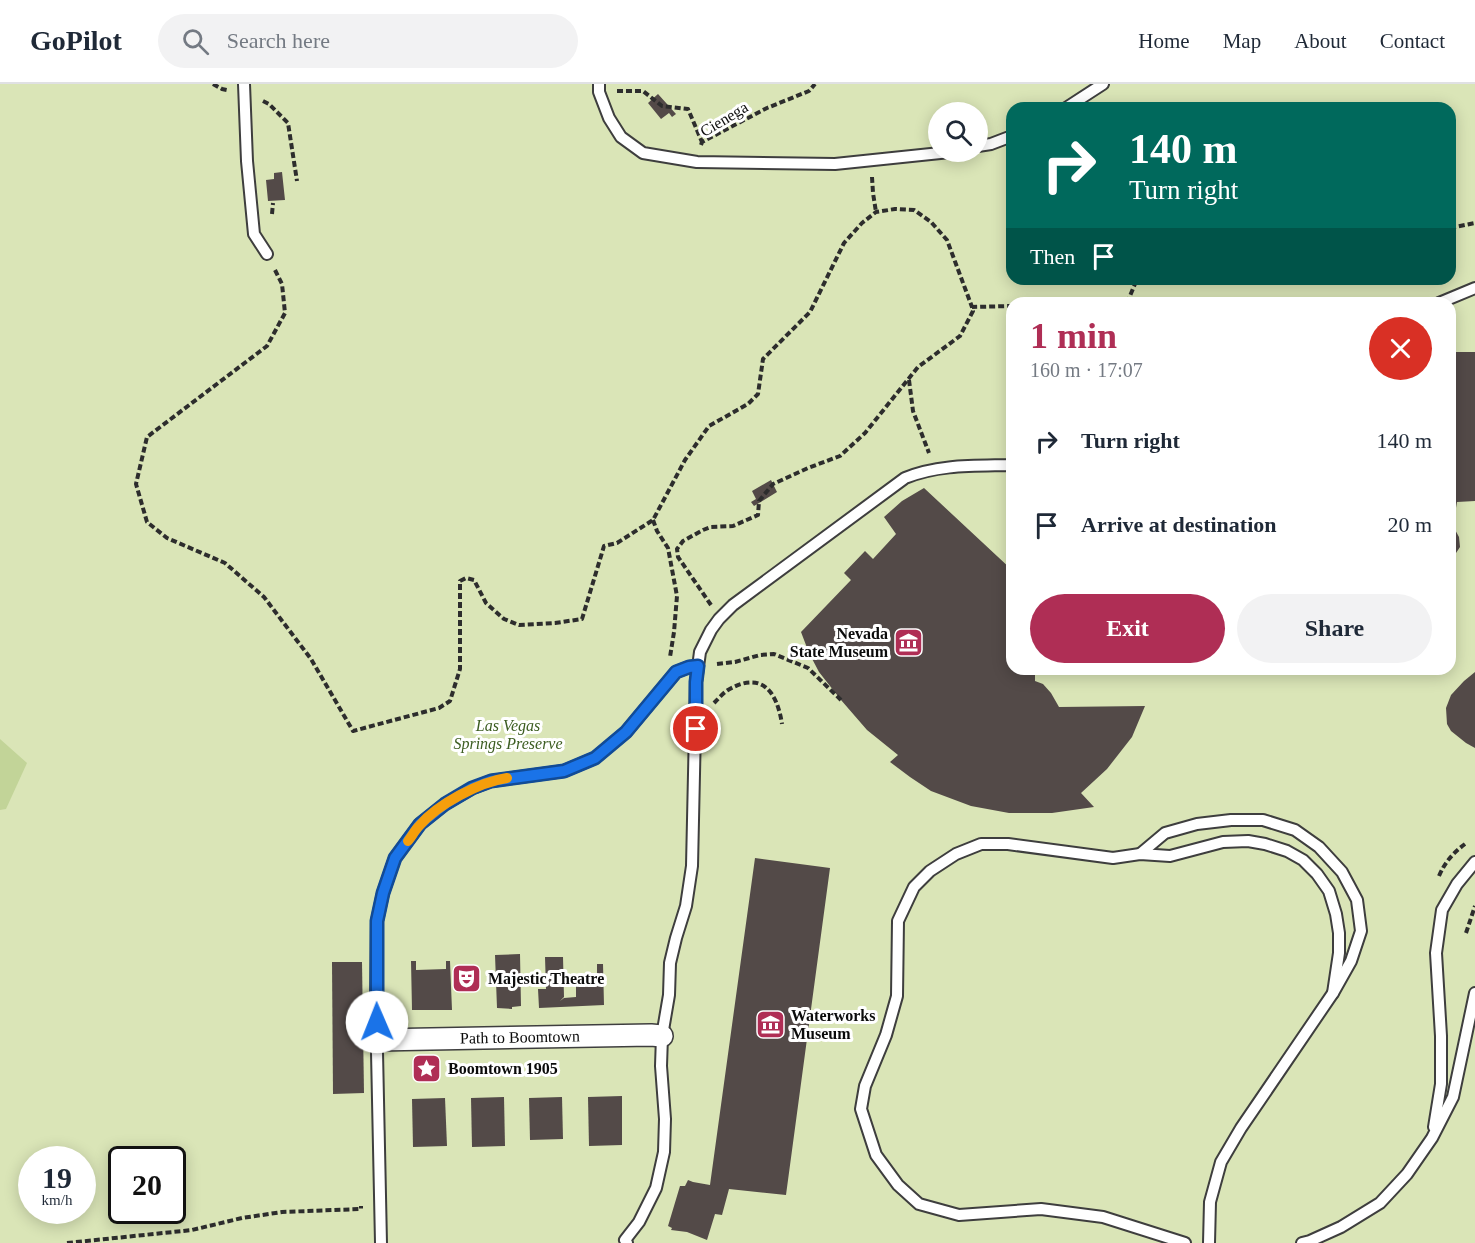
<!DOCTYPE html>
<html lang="en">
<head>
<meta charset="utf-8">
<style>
	:root { --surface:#fff; --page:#f2f2f3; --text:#1f2937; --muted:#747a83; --line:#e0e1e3; --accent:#af2e55 }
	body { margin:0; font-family:"Times New Roman",serif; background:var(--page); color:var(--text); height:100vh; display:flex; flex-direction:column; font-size:22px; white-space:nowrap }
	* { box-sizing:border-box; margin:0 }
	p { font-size:20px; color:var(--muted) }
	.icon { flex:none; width:33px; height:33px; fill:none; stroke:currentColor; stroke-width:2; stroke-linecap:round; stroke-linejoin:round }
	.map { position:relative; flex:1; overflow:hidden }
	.sheet { position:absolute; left:1006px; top:213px; width:450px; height:378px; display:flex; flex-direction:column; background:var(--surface); border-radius:18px; box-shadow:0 3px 15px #0003 }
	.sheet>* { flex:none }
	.banner { position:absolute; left:1006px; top:18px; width:450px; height:183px; border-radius:18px; box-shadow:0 3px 15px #0003; background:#00695c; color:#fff; overflow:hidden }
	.buttons { position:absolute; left:928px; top:18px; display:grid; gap:12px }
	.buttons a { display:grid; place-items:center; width:60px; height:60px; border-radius:50%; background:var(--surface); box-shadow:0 3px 15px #0003; font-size:30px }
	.speed { position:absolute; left:18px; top:1062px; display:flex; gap:12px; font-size:30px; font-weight:700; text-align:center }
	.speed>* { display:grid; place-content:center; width:78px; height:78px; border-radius:50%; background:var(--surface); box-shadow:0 3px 15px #0003; line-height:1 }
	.speed small { font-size:15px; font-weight:400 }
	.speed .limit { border:3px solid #111; border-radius:9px; background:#fff; color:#111 }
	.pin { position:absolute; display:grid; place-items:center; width:51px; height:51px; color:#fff; margin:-26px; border:3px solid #fff; border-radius:50%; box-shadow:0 2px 6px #0007 }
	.me { position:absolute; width:66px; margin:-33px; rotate:359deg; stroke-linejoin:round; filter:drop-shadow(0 0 4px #0008) }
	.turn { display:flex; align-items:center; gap:21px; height:126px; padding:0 24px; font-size:27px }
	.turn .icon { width:78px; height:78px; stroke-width:2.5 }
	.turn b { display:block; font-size:42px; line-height:51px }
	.then { display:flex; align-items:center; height:57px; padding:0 24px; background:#0003; gap:12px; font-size:22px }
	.round { display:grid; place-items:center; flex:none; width:63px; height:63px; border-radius:32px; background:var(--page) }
	.head { display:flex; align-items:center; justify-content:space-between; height:102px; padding:0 24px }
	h1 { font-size:36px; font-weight:600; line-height:45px; color:var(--accent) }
	.button { display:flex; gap:12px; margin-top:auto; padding:12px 24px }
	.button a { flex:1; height:69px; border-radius:36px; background:var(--accent); color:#fff; font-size:24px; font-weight:600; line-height:69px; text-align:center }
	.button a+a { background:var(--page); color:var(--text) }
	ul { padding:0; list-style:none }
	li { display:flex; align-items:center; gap:18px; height:84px; padding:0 24px }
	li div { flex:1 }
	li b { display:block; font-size:22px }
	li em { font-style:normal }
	header { display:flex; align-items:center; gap:36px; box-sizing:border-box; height:84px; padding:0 30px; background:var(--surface); border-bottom:2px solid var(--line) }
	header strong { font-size:28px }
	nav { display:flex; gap:33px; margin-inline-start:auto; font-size:21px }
	.search { width:420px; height:54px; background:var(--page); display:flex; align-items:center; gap:15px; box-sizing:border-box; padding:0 21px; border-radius:33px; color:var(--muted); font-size:22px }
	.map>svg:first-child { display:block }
	.green { fill:#dae5b7; fill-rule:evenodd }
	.forest { fill:#c2d498 }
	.building { fill:#534a48 }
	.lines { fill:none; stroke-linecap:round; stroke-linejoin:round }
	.lane-casing { stroke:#3e3e3e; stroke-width:14 }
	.street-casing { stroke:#3e3e3e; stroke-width:24 }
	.path { stroke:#2d2d2d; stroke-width:4; stroke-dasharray:6 3; stroke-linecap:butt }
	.lane { stroke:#fff; stroke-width:10 }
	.street { stroke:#fff; stroke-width:21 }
	.route-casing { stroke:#114b97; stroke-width:15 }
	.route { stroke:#1a73e8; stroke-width:10 }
	.slow { stroke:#f59e0b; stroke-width:10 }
	.labels { text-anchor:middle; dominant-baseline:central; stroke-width:6; stroke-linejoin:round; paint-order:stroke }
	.street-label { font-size:16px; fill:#0b0b0b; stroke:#fff }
	.poi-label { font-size:16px; font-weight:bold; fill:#0b0b0b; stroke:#fff; text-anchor:start }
	.park-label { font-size:16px; font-style:italic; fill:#3c5d21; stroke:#fff }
</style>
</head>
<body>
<header>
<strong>GoPilot</strong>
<div class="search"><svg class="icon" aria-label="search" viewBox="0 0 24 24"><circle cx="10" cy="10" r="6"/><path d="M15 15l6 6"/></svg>Search here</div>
<nav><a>Home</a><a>Map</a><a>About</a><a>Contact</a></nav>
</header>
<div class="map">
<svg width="1475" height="1159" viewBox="0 0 1475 1159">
	<rect width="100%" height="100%" fill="#fdf5ea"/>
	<path class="green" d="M0,0H1475V1159H0ZM1012,24H1450V195H1012ZM939,28H978V68H939ZM1012,219H1450V585H1012ZM32,1076H82V1126H32ZM122,1076H172V1126H122Z"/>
	<path class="forest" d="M0,655L27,679L6,725L0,726Z"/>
	<g class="building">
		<path d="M658,10L676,30L672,33L669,29L661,35L648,19Z"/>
		<path d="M282,88L285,116L268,117L266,96L274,95V89Z"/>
		<path d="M1450,264H1454L1455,268H1475V417L1457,418L1453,442L1459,453L1460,463L1450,478Z"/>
		<path d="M771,396L777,408L754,422L751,418L756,415L752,407Z"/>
		<path d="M924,404L1012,486V585H1035V597L1043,600L1051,609L1059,623L1145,622L1132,653L1107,685L1081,709L1094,723L1052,729H1009L971,722L931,707L910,693L890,678L898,671L867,646L841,616L819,588L809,569L801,548L851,496L844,489L865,467L873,475L896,450L884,433L902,417Z"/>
		<path d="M1475,588V664L1466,659L1451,647L1447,640L1446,624L1451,611L1464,597Z"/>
		<path d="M755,774L830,784L786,1111L729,1105L722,1131L715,1130L707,1156L687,1148L671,1146L672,1144L668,1142L680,1102H685L688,1096L693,1098L710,1101Z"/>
		<path d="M520,870L521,922L512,923V925L497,924L495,871Z"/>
		<path d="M545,873H563L564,913L560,917L564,914L576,913V902L587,892H597V880H603L604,921L539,924L538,905H546Z"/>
		<path d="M411,877H416V886L446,885V877H450L452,926H412Z"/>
		<path d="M332,878H362L364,1009L333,1010Z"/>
		<path d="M622,1012V1061L589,1062L588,1013Z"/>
		<path d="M504,1013L505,1062L472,1063L471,1014Z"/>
		<path d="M562,1013L563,1055L530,1056L529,1014Z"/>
		<path d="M445,1014L447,1062L413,1063L412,1015Z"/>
	</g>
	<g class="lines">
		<defs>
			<g id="lane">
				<path d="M244,0L247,77L254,150L267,170"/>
				<path d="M599,0V8L609,34L621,53L643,69L697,78L835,80L950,68"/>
				<path d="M1066,24L1103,0"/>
				<path d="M978,62L991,60L1012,52"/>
				<path d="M1439,219L1475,204"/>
				<path d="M1140,770L1165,749L1197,740L1231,736H1263L1295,746L1319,763L1342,788L1357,816L1361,847L1351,877L1333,909L1241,1044L1221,1078L1210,1118L1209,1159"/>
				<path d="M1434,1043L1441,1000V952L1436,869L1442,826L1457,800L1475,778"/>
				<path d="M381,1159L376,920L377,837L383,809L395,774L420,740L445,720L473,704L491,697L564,687L595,674L626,648L676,588L689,583L698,582"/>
				<path d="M627,1159L625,1156L639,1138L656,1104L664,1068L665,1035L661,982L662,952L669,911L670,879L676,854L686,822L692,782L696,598L700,568L711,546L719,535L733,521L905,394C939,380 976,382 1012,381"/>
				<path d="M1185,1159L1103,1133L1041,1125L959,1131L919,1120L898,1101L876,1071L861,1025L865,1002L886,951L897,912L898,837L914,803L930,787L956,770L981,760H1008L1113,774L1140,770L1170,772L1223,758L1248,757L1265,760L1287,767L1303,776L1317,790L1329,807L1336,830L1339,849V869L1333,909"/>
				<path d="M1302,1159L1310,1157L1341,1143L1380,1119L1407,1090L1432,1054L1453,1013L1475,909"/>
			</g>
			<path id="street" d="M378,956L651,951L662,952"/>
		</defs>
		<use href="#lane" class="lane-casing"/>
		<use href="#street" class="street-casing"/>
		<g class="path">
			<path d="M213,0L222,5L227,6"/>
			<path d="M617,7H643L662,22L688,25L702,58"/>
			<path d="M263,17L269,20L288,39L297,97"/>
			<path d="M701,61L702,58L767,24L809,7L815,0"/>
			<path d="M872,93L873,109L876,128"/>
			<path d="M272,130L273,119"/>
			<path d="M1450,144L1475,139"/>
			<path d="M275,186L282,200L285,229L267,262L147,353L136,400L147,438L167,454L225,479L264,513L311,575L353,647L439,624L450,617L460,585V497L466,494L474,496L486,519L504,535L519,541L555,539L582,535L604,462L617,459L653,436L685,376L709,342L748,320L758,310L763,275L810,228L844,159L862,139L876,128L895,125L914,126L931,138L947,156L972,223"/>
			<path d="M1127,219L1137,195"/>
			<path d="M909,296L913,327L929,369"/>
			<path d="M653,436L657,447L668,464L677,512L674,548L670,573"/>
			<path d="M711,521L678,473L677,465L683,457L703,446L711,443L733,442L758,431L759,417L773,400L808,384L840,372L865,349L918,283L960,252L973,227L972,223L1012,222"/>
			<path d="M717,580L735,578L760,571L774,570L808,584L841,616"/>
			<path d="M714,619C718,615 723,609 728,606C762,586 777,608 782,640"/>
			<path d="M1439,792C1445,778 1453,769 1465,760"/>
			<path d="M1466,849L1475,822"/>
			<path d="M67,1159L192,1146L242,1134L282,1128L361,1125V1122"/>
		</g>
		<use href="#lane" class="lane"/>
		<use href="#street" class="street"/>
	</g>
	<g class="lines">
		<defs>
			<path id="route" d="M377,938V837L383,809L395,774L420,740L445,720L472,704L491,697L564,687L595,674L626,648L676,588L689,583L698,582L696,598V645"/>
		</defs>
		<use href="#route" class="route-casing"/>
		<use href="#route" class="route"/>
		<path class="slow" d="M408,757C412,752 415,746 419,742C438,720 479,698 507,694"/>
	</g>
	<defs>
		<symbol id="museum-square" viewBox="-11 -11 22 22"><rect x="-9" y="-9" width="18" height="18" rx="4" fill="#af2e55" stroke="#fff"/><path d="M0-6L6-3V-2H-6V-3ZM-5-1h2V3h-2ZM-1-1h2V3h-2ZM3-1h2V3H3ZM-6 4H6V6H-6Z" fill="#fff"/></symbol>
		<symbol id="theatre-square" viewBox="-11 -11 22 22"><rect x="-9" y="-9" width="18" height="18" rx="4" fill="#af2e55" stroke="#fff"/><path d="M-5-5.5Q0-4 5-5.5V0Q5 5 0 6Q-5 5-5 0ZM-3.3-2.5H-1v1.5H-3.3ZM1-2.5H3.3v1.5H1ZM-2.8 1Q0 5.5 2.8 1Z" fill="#fff"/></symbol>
		<symbol id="sight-square" viewBox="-11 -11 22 22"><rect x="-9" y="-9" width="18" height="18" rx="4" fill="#af2e55" stroke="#fff"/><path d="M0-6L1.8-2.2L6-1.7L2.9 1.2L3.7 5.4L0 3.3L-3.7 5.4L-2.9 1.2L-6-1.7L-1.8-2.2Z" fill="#fff"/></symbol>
	</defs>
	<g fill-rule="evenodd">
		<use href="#museum-square" x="892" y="542" width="33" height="33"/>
		<use href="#theatre-square" x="450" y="878" width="33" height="33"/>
		<use href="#museum-square" x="754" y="924" width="33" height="33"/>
		<use href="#sight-square" x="410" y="968" width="33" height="33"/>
	</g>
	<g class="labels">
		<g class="street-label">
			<text transform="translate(724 35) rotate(-31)">Cienega</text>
			<text transform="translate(520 953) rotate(-1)">Path to Boomtown</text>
		</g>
		<g class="poi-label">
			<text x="888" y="549" text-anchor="end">Nevada<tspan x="888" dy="18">State Museum</tspan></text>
			<text x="488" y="894">Majestic Theatre</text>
			<text x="791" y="931">Waterworks<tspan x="791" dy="18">Museum</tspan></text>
			<text x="448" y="984">Boomtown 1905</text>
		</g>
		<g class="park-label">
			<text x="508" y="641">Las Vegas<tspan x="508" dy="18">Springs Preserve</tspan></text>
		</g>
	</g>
</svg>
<div class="buttons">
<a><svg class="icon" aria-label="search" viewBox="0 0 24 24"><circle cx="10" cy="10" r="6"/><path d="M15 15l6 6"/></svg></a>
</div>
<div class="speed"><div>19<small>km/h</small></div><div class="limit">20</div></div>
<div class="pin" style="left:696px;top:645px;background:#d93025"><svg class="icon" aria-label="arrive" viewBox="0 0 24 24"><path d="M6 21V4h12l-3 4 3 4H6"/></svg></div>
<svg class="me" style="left:377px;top:938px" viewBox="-20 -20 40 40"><circle r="19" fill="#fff"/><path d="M0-13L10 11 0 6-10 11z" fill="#1a73e8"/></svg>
<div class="banner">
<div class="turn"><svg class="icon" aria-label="right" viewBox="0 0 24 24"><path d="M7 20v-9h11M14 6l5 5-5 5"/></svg><div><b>140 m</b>Turn right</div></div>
<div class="then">Then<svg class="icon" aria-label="arrive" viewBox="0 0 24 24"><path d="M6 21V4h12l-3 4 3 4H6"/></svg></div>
</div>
<section class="sheet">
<div class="head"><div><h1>1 min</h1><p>160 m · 17:07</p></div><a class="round" style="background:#d93025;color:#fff"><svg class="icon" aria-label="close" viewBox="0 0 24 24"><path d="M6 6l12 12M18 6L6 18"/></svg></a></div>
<ul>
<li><svg class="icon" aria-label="right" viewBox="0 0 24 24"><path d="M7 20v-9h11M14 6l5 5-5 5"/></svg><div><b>Turn right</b></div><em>140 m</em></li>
<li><svg class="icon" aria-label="arrive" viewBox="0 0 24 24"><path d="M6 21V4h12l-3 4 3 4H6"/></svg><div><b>Arrive at destination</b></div><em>20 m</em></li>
</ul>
<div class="button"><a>Exit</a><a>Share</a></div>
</section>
</div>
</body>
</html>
